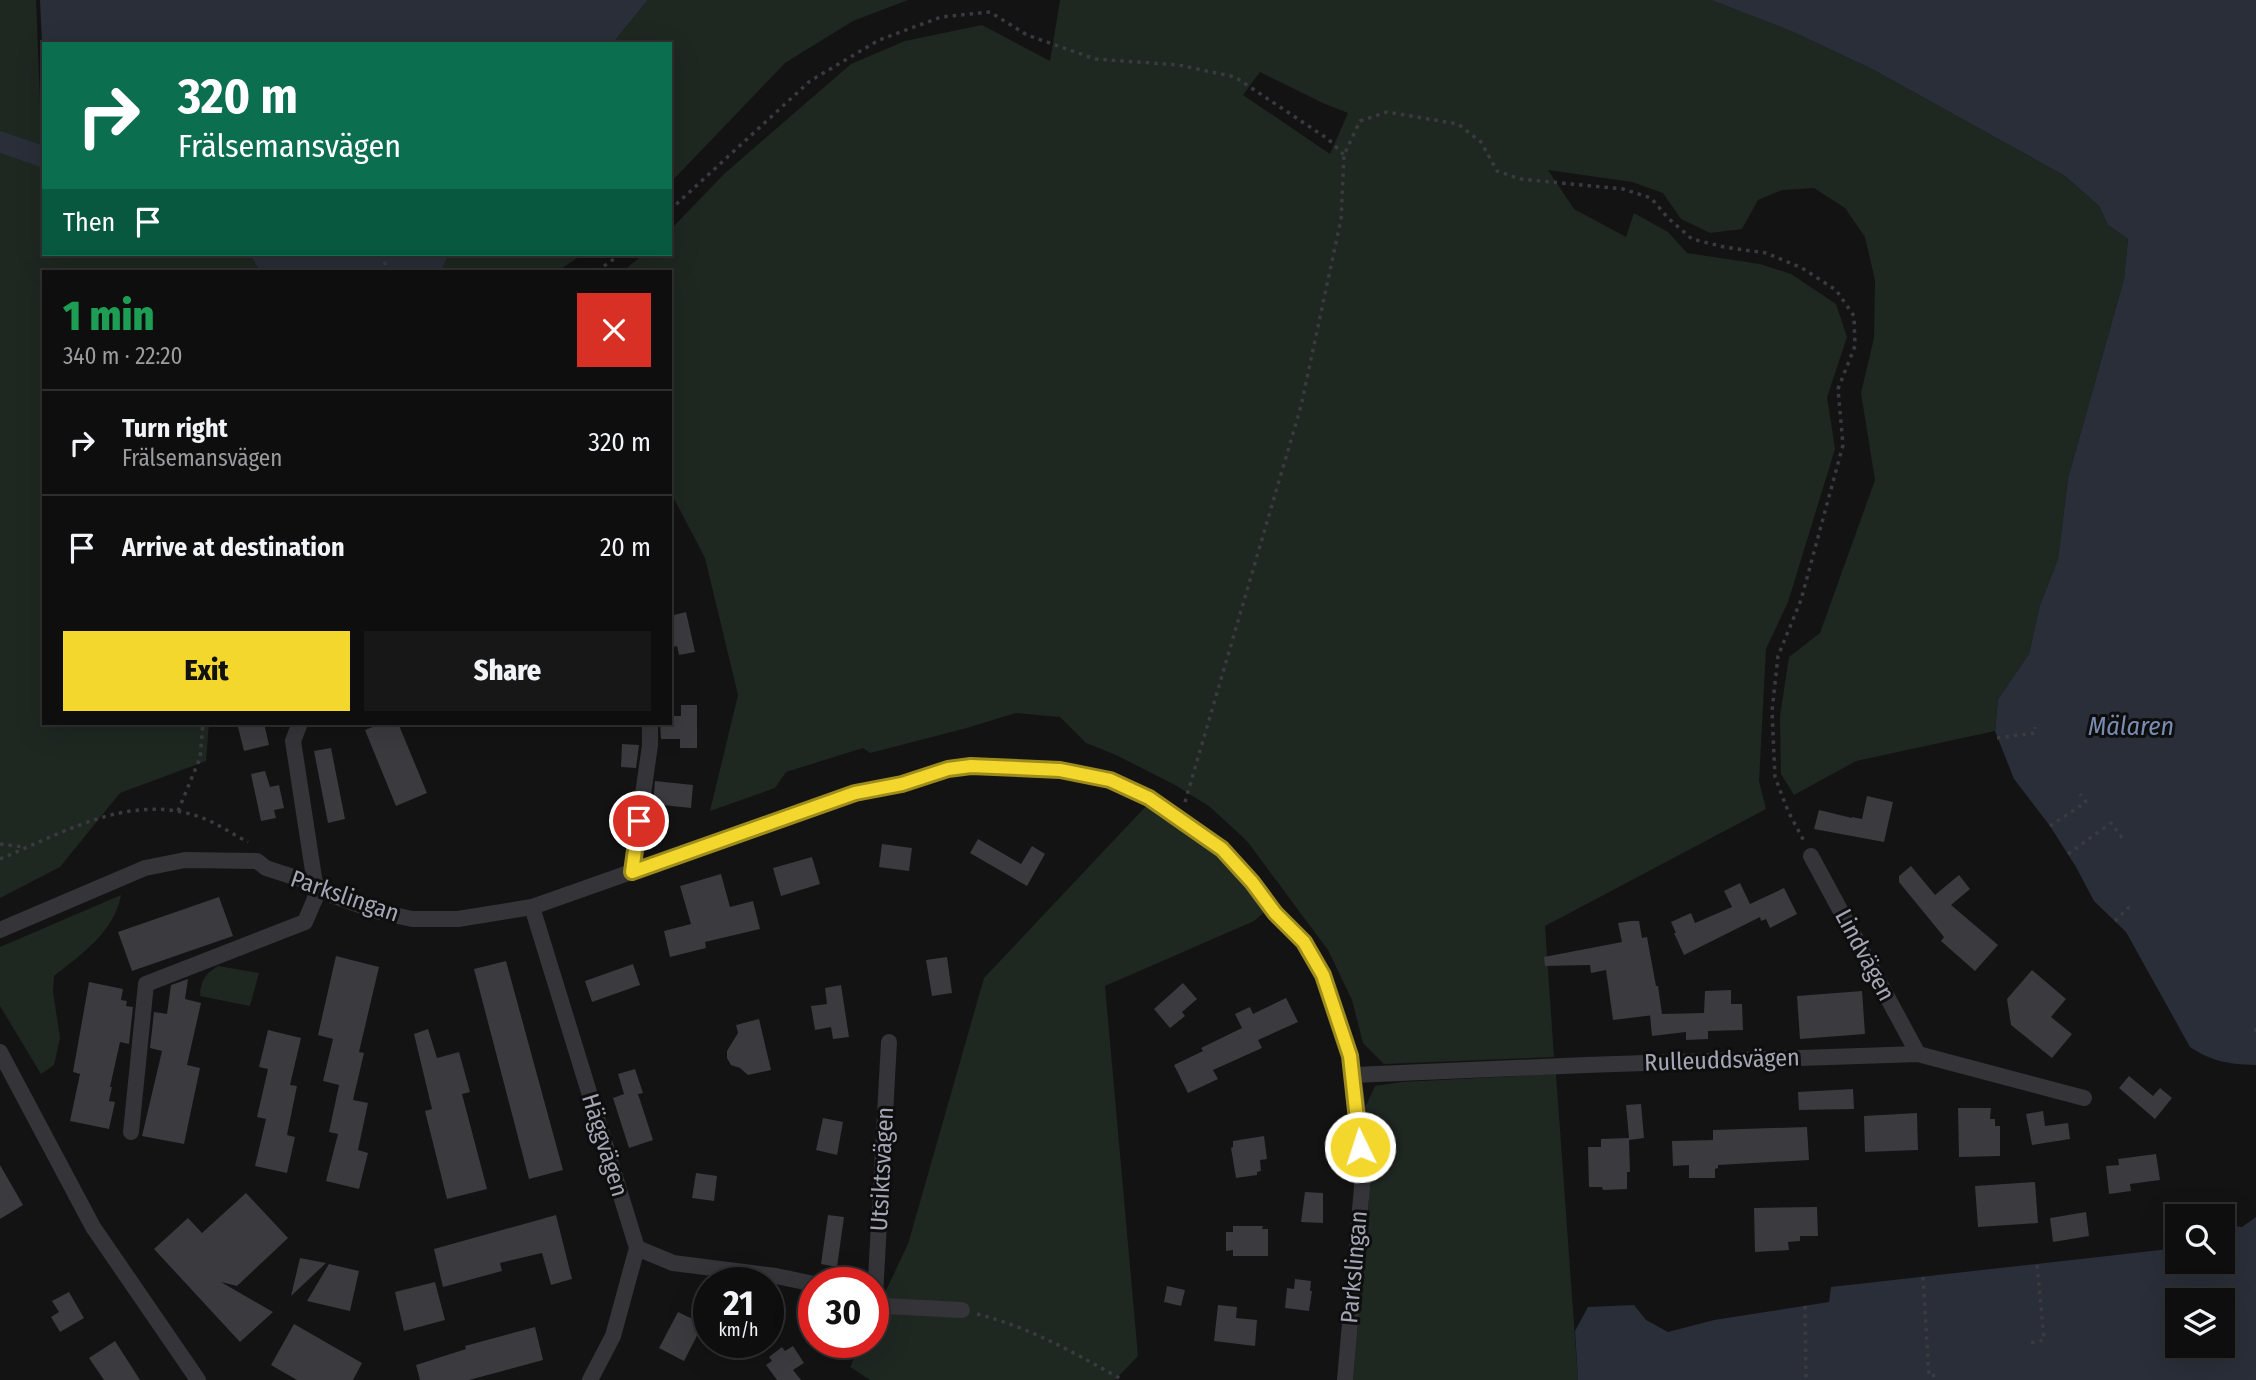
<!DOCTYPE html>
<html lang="en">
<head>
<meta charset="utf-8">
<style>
	:root { --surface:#0e0e0f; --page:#171718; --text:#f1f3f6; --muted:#9b9c9e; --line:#2e2e2f; --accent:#f3d72c }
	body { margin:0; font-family:"Fira Sans Condensed",sans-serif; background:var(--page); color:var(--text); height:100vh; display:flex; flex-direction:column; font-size:26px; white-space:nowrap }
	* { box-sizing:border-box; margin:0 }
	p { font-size:23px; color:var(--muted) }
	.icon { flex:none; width:38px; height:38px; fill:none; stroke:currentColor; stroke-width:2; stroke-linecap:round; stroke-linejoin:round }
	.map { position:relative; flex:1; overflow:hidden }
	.details { position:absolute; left:42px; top:270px; width:630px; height:455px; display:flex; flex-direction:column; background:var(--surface); border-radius:0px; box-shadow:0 7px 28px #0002,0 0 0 2px var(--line) }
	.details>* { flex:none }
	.guide { position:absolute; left:42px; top:42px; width:630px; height:214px; border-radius:0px; box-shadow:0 7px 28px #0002,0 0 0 2px var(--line); background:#0b6e4f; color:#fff; overflow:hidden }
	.buttons { position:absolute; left:2165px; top:1204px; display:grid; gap:14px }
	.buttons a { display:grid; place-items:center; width:70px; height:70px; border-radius:0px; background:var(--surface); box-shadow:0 7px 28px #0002,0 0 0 2px var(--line); font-size:35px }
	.speed { position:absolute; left:693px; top:1267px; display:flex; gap:14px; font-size:35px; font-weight:700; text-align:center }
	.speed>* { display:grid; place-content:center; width:91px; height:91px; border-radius:50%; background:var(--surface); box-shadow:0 7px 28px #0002,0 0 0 2px var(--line); line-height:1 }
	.speed small { font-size:18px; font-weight:400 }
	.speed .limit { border:10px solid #d22; background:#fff; color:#111 }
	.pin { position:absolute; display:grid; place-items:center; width:60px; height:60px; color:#fff; margin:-30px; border:4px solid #fff; border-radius:50%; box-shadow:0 2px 7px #0007 }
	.me { position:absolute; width:77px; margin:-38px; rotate:356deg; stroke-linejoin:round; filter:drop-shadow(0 0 5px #0008) }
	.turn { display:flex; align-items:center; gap:24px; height:147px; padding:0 21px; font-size:32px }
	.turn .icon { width:91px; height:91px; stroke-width:2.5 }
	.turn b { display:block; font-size:49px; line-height:60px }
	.then { display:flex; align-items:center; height:66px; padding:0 21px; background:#0003; gap:14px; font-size:26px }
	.round { display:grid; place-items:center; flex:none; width:74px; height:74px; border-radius:0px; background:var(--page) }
	.head { display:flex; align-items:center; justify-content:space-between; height:119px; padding:0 21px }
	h1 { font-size:42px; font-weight:800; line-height:52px; color:#1e9e55 }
	.action { display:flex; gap:14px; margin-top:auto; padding:14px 21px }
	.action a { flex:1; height:80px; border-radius:0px; background:var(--accent); color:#111; font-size:28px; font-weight:800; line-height:80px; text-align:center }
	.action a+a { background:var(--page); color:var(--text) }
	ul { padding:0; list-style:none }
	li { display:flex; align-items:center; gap:21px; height:105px; padding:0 21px; border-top:2px solid var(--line) }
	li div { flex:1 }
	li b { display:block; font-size:26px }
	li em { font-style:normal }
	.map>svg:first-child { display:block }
	.green { fill:#1f2721; fill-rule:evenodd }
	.water { fill:#292e38; fill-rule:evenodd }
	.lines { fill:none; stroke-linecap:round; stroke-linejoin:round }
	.canal { stroke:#292e38; stroke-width:21 }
	.building { fill:#3a3a3f }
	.path { stroke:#3a3a40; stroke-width:3.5; stroke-dasharray:3.5 5; stroke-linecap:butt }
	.street { stroke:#343439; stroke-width:16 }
	.route-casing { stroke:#9e8c1d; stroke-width:18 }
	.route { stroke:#f3d72c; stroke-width:12 }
	.labels { text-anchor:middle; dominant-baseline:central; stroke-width:6; stroke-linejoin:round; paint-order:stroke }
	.street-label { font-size:24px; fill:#a4a6b5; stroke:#0e0e0f }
	.water-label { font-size:26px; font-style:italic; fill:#7a8cb1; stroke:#0e0e0f }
</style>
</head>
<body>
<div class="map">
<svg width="2256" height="1380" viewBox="0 0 2256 1380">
	<rect width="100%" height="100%" fill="#131314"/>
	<g class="green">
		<path d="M0,0H36L42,149L0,134Z"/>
		<path d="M648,0H908L853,21L785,63L670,183V44H612Z"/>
		<path d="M1060,0H1711L1791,31L1872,69L2065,176L2099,206L2108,225L2128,239L2124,279L2068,478L2058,559L2040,605L2029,654L1998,699L1995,731L1856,761L1794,795L1781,774L1780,716L1789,657L1820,633L1875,480L1861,393L1874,338L1875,280L1865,237L1845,208L1814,188L1782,190L1758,200L1742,229L1710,233L1681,219L1663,193L1632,182L1548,170L1574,209L1626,237L1634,213L1668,232L1687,253L1760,264L1791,274L1836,304L1847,337L1827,397L1835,449L1788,602L1766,649L1759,781L1766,809L1545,926L1554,1057L1384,1064L1363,1043L1352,1000L1328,950L1247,841L1210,807L1175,785L1116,755L1086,743L1060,717L1016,713L963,729L870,753L863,748L786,772L775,788L710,811L738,695L705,558L670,491V271H623L644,254H670V230L724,174L851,64L905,41L982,25L1050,61ZM1260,72L1325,104L1348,113L1330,154L1243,95Z"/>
		<path d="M0,151L44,165V254H250L259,271H44V723H209L206,761L120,793L60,867L0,898Z"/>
		<path d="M449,254H583L558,271H441Z"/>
		<path d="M1148,804L1213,851L1268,909L1254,921L1105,986L1138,1356L1115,1380H870L850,1367L862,1342H873V1318L908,1244L984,978Z"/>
		<path d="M121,895C114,932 82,954 54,976L53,992L60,1038L54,1065L41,1074L0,1006V947Z"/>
		<path d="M218,966L259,973L250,1006L200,996C200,981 206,973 218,966Z"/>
		<path d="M1556,1074L1578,1380H1353L1369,1200L1362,1114L1375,1086L1402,1082Z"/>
	</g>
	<g class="water">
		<path d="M40,0H648L612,44H44V89Z"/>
		<path d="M1711,0H2256V1065C2228,1064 2213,1062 2190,1047L2126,932L2094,901L2076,867L2050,826L2014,779L1995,731L1998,699L2029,654L2040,605L2058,559L2068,478L2124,279L2128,239L2108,225L2099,206L2065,176L1872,69L1791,31Z"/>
		<path d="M250,254H449L441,271H259Z"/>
		<path d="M2256,1217V1380H1578L1575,1331L1588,1307L1634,1305L1646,1320L1668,1332L1714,1320L1829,1302L1831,1287L2169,1249L2177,1242V1262H2222L2223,1224L2242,1227ZM2222,1300V1346H2177V1300Z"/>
	</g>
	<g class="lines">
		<path class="canal" d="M0,142L44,157"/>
	</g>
	<g class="building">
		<path d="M686,612L695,652L679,655L677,646L670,648V616Z"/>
		<path d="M681,705H697V748H680V739H661L660,723H670V716H681Z"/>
		<path d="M237,723H264L269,745L244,751Z"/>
		<path d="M383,723H398L427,793L396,806L365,730Z"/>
		<path d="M622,744L639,745L636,768L621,767Z"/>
		<path d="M331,748L345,819L328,823L314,751Z"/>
		<path d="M265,771L270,787L279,785L284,808L274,810L276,818L261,821L251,774Z"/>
		<path d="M655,781L693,785L691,808L653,804Z"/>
		<path d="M1867,796L1893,802L1884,842L1814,829L1819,810L1852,818V817L1862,819Z"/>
		<path d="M978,839L1021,864L1032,846L1045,854L1027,886L970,853Z"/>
		<path d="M882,844L912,848L909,871L879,867Z"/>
		<path d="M812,857L820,884L781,896L773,868Z"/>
		<path d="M1911,866L1935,895L1959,875L1970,889L1951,905L1998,945L1975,971L1941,941L1944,937L1899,882V876Z"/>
		<path d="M721,874L730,907L753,901L760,929L705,942L706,948L670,957L664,931L691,924L680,886Z"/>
		<path d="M1740,883L1750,904L1784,888L1797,914L1770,928L1766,919L1761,921L1760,917L1684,955L1674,933H1676L1671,922L1691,913L1695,923L1732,907L1724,891Z"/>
		<path d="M219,897L233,936L132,971L118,932Z"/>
		<path d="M1631,921H1639L1642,938L1647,937L1656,986H1658L1662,1014L1704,1013L1705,991L1731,990V1004H1742L1743,1030L1708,1031V1039L1686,1040V1032L1652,1036L1650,1015H1654L1613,1020L1606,970L1591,973L1590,965L1545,966L1544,957L1622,942L1618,923Z"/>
		<path d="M336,956L379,967L359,1052L364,1053L353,1100L368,1103L358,1150L368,1153L359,1189L326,1181L338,1134L329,1132L339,1085L323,1081L333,1039L318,1035Z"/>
		<path d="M947,957L952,993L932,996L926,960Z"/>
		<path d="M506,961L563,1170L529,1179L474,969Z"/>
		<path d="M633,964L640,985L592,1002L585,981Z"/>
		<path d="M2032,970L2066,999L2051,1017L2072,1034L2052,1058L2011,1025L2007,999Z"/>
		<path d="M188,979L185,999L201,1003L187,1065L200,1068L184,1144L142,1136L162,1051L150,1048L154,1012L167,1014L171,985Z"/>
		<path d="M89,982L123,989L121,1000L127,1001L126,1006L133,1007L129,1044L120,1042L110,1087H112L109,1101L115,1102L109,1129L70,1121L80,1074L73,1072Z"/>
		<path d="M1183,983L1197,999L1182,1012L1185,1016L1170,1028L1154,1009Z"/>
		<path d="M841,985L849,1037L833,1039L831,1027L815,1030L811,1006L827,1004L825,988Z"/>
		<path d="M1862,991L1865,1034L1800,1039L1797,996Z"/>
		<path d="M1286,998L1298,1022L1258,1040L1262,1048L1213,1070L1218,1079L1188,1093L1174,1065L1203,1051L1201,1048L1242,1028L1235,1014L1250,1007L1253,1014Z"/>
		<path d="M759,1019L771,1070L748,1075L740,1068L731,1065L727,1058V1051L738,1033L736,1025Z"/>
		<path d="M428,1029L437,1058L459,1052L470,1092L462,1094L487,1189L447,1199L425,1111L432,1109L414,1034Z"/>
		<path d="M268,1030L301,1038L290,1085L297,1086L287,1135L295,1137L287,1173L255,1166L266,1119L257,1117L268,1069L259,1067Z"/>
		<path d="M635,1069L643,1093L638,1094L653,1140L629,1148L613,1098L624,1094L618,1074Z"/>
		<path d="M2129,1076L2153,1096L2160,1088L2172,1098L2155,1119L2119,1088Z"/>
		<path d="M1853,1089L1854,1109L1799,1110L1798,1092Z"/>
		<path d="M1641,1104L1644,1138L1629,1140L1630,1172H1627V1189L1603,1190L1602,1187H1589L1588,1147H1601V1139L1629,1138L1626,1105Z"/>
		<path d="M1958,1108H1991L1990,1119H1995V1126H2000V1156L1959,1157Z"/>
		<path d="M2043,1111L2045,1126L2068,1123L2070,1139L2032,1145L2026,1114Z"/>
		<path d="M1917,1113L1918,1150L1865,1152L1864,1116Z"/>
		<path d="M823,1118L843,1122L837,1155L816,1150Z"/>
		<path d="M1807,1127L1809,1160L1718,1165V1168L1715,1169V1178H1689V1165L1673,1166L1672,1141L1713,1140V1130Z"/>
		<path d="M1264,1136L1267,1159L1260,1160L1261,1171L1257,1172V1175L1236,1178L1231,1148L1233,1147V1141Z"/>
		<path d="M2156,1154L2160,1180L2130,1184L2131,1191L2109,1194L2106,1166L2119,1165L2118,1159Z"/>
		<path d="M0,1165L23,1205L0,1219Z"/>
		<path d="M696,1173L717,1176L714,1201L692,1198Z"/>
		<path d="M2035,1182L2038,1223L1978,1227L1975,1186Z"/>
		<path d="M1305,1192L1323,1193V1223L1301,1222Z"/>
		<path d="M246,1193L288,1238L237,1286L221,1282L273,1312L240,1342L154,1249L188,1218L202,1233Z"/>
		<path d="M1817,1207L1818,1236H1800V1241L1788,1242L1789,1250L1755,1252L1754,1208Z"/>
		<path d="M2086,1212L2089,1236L2053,1242L2050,1218Z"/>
		<path d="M556,1215L572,1279L551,1285L542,1253L500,1263L502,1271L443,1287L434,1249Z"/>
		<path d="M828,1215L844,1217L837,1267L821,1264Z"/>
		<path d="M1233,1226H1263L1262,1229H1268V1256H1233V1250L1226,1251V1232H1233Z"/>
		<path d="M300,1258L326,1263L291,1296Z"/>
		<path d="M329,1264L359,1271L350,1311L307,1301Z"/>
		<path d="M1295,1279L1311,1281L1310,1291H1312L1309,1311L1285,1308L1287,1288L1294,1289Z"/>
		<path d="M435,1282L445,1320L404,1331L395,1292Z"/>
		<path d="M1167,1286L1185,1290L1181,1306L1164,1302Z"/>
		<path d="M69,1292L84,1318L60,1332L51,1317L59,1312L52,1301Z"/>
		<path d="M1218,1305L1237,1307L1236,1318L1257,1320L1255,1346L1214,1341Z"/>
		<path d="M678,1312L703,1324L684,1361L659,1348Z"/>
		<path d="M294,1324L362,1363L353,1380H297L271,1365Z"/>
		<path d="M535,1327L543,1360L469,1380H420L416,1365L466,1349L465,1346Z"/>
		<path d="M115,1341L140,1380H104L89,1358Z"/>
		<path d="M793,1346L804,1363L793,1370L801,1380H777L766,1365L772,1361L769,1357L782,1347L785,1351Z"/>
	</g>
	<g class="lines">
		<g class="path">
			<path d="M670,210L810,81L879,40L941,17L990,12L1027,35L1095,59L1179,65L1235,77L1328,139L1344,155"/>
			<path d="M381,254L388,271"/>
			<path d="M597,271L621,254"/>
			<path d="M1997,738L2035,733V727"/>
			<path d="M1185,802L1301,406L1341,219L1344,155L1360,121L1387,112L1458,124L1481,142L1497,171L1520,179L1623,189L1651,198L1668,218L1692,239L1724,247L1766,253L1802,268L1836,290L1854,316L1855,346L1838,389L1843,445L1801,600L1778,656L1772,711L1775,777L1788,811L1804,841"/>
			<path d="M178,811L200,758L203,723"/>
			<path d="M2050,826L2086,802L2080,794"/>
			<path d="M0,844L25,847"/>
			<path d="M2068,854L2111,823L2122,838"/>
			<path d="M0,859C63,833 130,792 200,817C217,823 232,834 248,842"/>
			<path d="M2115,921L2131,905"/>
			<path d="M2254,1030H2256"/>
			<path d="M1923,1277L1929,1376L1938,1375"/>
			<path d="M1805,1306L1806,1380"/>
			<path d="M977,1314C1032,1328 1074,1353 1123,1380"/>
			<path d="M2031,1343L2044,1340L2037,1264"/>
		</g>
		<g class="street">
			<path d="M300,723L293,741L315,884"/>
			<path d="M1811,856L1918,1054"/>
			<path d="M632,872L650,745V723"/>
			<path d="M532,907L637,1248L613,1336L590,1380"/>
			<path d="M0,930L145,868L185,860L257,861L266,868L315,884L334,896L376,911L412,919H458L532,907L855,793L902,784L948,769L971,766L1060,770L1109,780L1149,798L1222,849L1252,882L1275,913L1305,942L1323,975L1351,1056L1360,1127L1362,1187L1345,1380"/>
			<path d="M0,1052L93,1227L198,1380"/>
			<path d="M1354,1075L1586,1065L1918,1054L2084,1098"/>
			<path d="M131,1132L146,984L305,922L320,887"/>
			<path d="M637,1248L673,1263L776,1276L814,1284"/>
			<path d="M873,1296L884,1306L962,1310"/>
			<path d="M875,1296L889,1042"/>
		</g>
	</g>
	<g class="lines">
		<defs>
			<path id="route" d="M639,821L632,872L855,793L902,784L948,769L971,766L1060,770L1110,780L1149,798L1222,849L1252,882L1275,913L1304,942L1323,975L1350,1056L1360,1147"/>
		</defs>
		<use href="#route" class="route-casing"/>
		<use href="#route" class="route"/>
	</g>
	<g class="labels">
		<g class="street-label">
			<text transform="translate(345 896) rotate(19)">Parkslingan</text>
			<text transform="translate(1865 955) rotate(62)">Lindvägen</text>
			<text transform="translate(1722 1060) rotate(-2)">Rulleuddsvägen</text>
			<text transform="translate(605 1145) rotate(73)">Häggvägen</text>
			<text transform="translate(882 1169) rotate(-87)">Utsiktsvägen</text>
			<text transform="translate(1354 1267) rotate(-85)">Parkslingan</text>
		</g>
		<g class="water-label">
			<text x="2131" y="726">Mälaren</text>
		</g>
	</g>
</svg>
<div class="buttons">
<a><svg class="icon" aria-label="search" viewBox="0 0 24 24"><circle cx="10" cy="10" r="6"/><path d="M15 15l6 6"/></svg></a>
<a><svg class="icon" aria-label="layers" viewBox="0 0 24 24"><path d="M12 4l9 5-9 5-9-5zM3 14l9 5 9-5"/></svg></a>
</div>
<div class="speed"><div>21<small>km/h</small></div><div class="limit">30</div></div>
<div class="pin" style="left:639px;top:821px;background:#d93025"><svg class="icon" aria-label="arrive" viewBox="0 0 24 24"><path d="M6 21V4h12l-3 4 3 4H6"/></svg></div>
<svg class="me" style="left:1360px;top:1147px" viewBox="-20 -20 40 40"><circle r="17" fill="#f3d72c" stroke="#fff" stroke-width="3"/><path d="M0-11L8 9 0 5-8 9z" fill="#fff"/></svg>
<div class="guide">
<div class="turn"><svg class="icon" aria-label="right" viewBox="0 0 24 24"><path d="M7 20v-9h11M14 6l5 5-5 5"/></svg><div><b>320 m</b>Frälsemansvägen</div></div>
<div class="then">Then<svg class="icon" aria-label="arrive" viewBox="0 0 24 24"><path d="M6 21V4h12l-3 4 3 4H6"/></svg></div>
</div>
<section class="details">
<div class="head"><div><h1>1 min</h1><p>340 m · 22:20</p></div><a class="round" style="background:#d93025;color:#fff"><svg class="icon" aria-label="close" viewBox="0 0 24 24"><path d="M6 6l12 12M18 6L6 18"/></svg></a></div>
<ul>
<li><svg class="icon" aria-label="right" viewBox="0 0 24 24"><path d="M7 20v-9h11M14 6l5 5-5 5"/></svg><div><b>Turn right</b><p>Frälsemansvägen</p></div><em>320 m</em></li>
<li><svg class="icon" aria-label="arrive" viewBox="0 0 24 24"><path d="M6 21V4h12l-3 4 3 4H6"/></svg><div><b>Arrive at destination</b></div><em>20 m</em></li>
</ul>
<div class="action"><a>Exit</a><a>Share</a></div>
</section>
</div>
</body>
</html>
